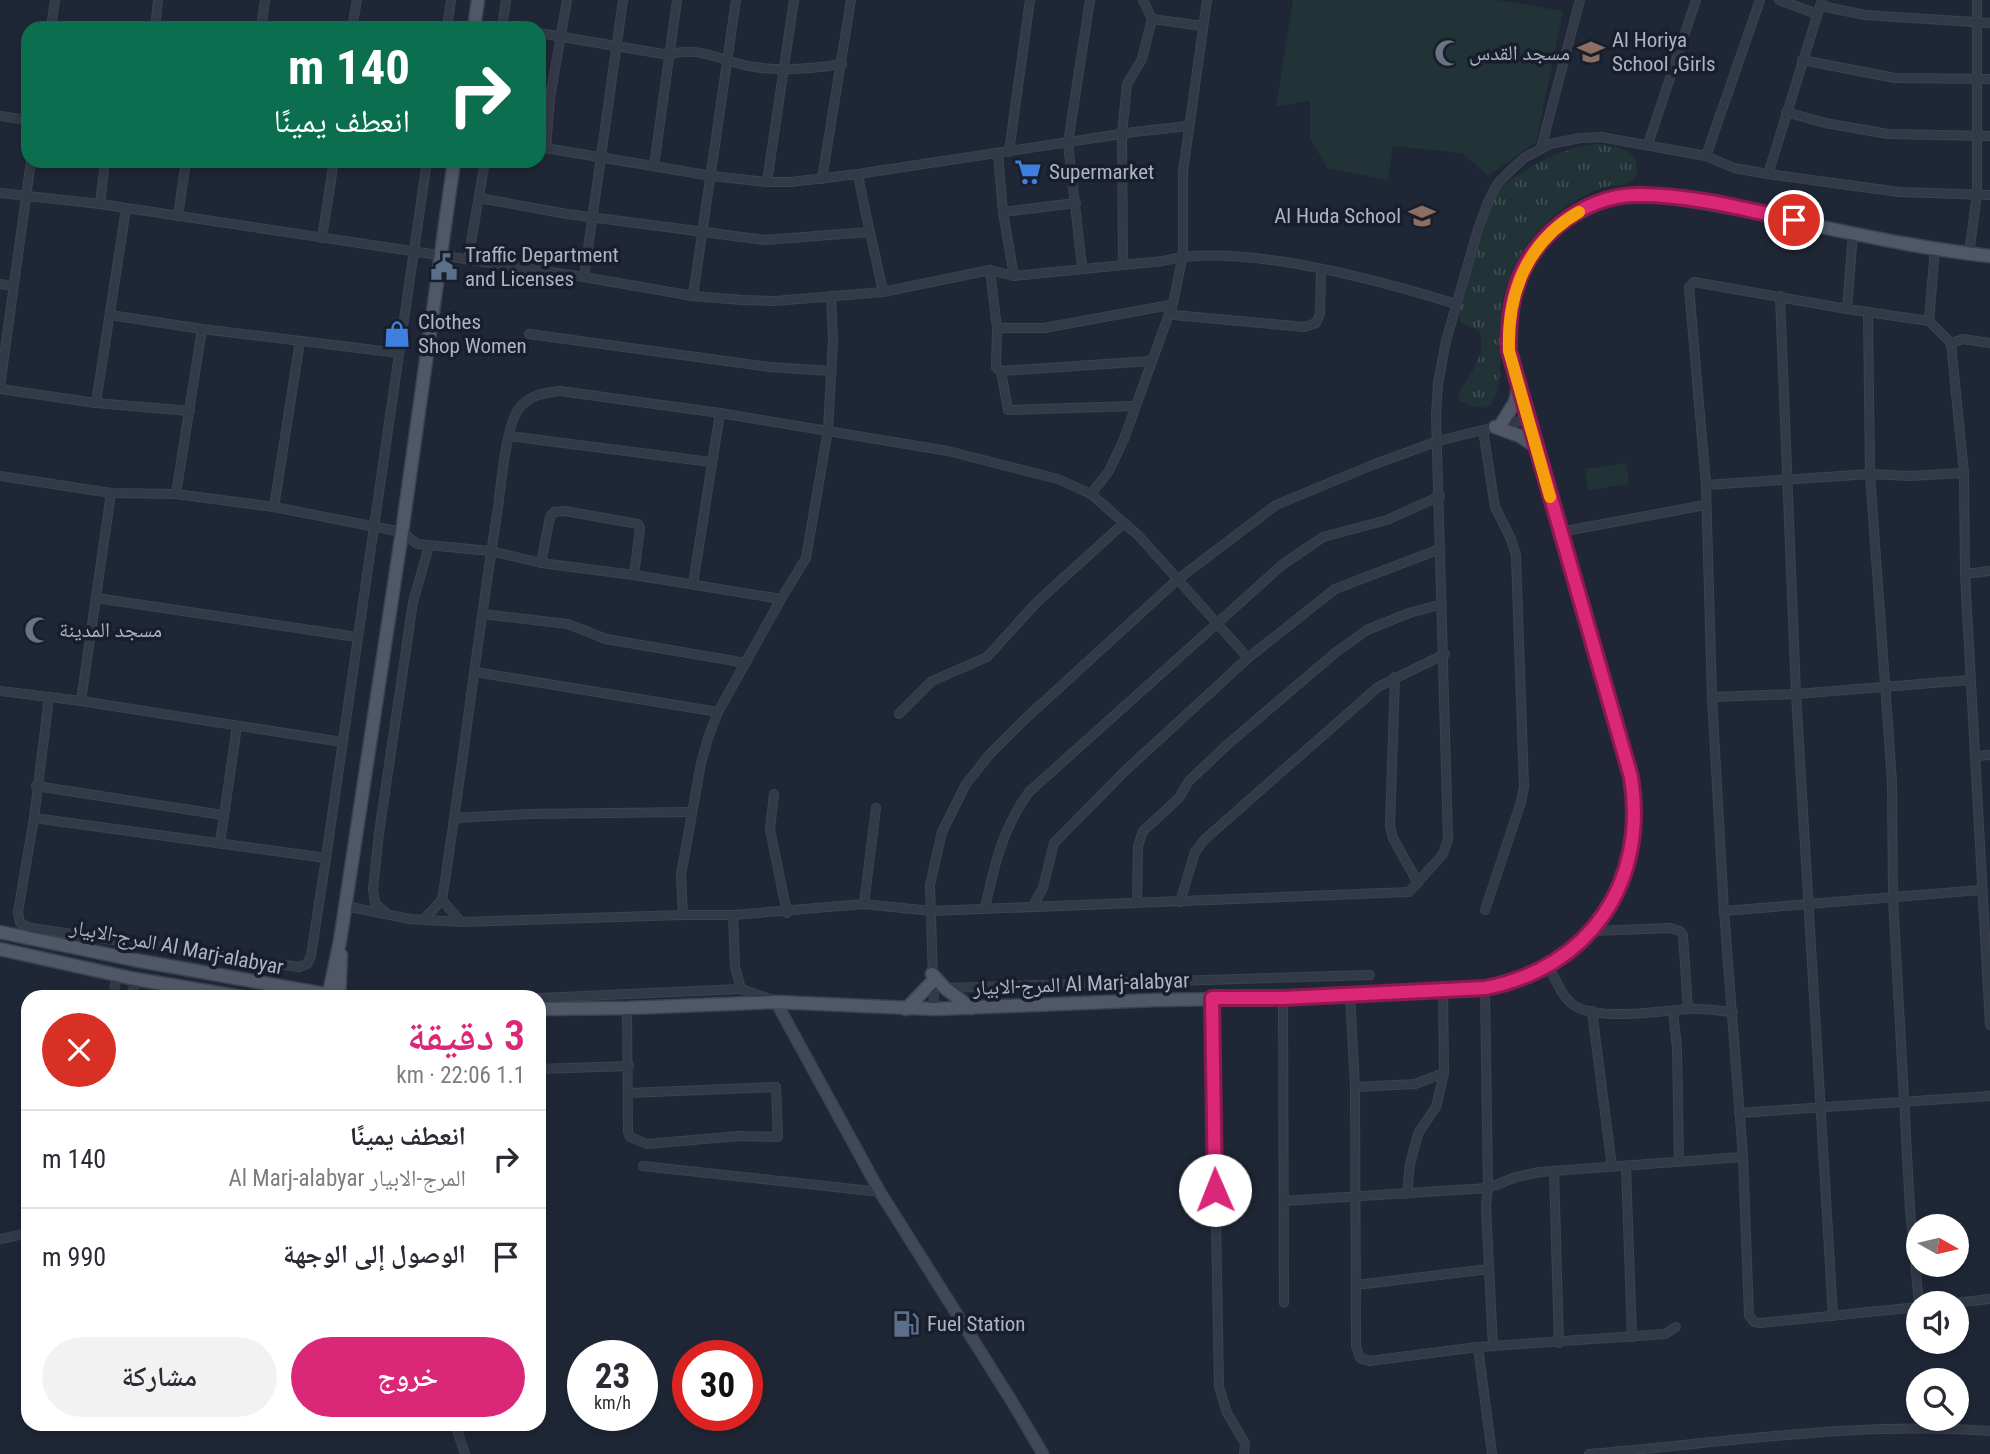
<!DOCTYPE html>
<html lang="ar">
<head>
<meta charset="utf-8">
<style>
	:root { --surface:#fff; --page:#f2f2f3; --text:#2b2b33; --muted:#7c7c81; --line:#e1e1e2; --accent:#db2777 }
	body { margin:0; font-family:"Roboto Condensed","Noto Naskh Arabic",sans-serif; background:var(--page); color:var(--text); direction:rtl; height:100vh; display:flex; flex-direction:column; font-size:26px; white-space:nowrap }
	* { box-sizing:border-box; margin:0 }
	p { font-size:23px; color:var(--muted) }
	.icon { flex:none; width:38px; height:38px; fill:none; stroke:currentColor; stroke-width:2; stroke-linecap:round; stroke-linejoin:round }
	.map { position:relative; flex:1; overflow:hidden; direction:ltr }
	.sheet { position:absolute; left:21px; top:990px; width:525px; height:441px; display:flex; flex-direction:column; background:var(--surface); border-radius:21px; box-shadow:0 4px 10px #0003; direction:rtl }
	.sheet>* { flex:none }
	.hud { position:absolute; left:21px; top:21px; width:525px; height:147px; border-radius:21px; box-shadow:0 4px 10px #0003; direction:rtl; background:#0b6e4f; color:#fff; overflow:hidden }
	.needle { width:46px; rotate:98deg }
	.fabs { position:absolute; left:1906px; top:1214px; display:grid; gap:14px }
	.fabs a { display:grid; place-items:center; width:63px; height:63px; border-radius:50%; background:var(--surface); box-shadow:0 4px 10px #0003; font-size:35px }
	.speed { position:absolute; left:567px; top:1340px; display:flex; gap:14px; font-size:35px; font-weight:700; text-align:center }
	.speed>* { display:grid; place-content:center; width:91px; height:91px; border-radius:50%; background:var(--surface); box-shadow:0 4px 10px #0003; line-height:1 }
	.speed small { font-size:18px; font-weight:400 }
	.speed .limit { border:10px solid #d22; background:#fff; color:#111 }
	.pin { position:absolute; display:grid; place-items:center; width:60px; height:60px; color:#fff; margin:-30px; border:4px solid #fff; border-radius:50%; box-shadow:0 2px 7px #0007 }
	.me { position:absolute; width:77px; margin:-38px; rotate:359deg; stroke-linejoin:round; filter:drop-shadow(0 0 5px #0008) }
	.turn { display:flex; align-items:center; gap:24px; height:147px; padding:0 21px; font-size:32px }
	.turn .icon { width:91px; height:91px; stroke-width:2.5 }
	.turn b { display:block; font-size:49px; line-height:60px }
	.round { display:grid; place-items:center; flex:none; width:74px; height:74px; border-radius:37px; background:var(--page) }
	.overview { display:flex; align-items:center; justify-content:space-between; height:119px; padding:0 21px }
	h1 { font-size:42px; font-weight:600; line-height:52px; color:var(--accent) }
	.primary-button { display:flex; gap:14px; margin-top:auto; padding:14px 21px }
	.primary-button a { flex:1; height:80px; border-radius:42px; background:var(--accent); color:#fff; font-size:28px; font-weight:600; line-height:80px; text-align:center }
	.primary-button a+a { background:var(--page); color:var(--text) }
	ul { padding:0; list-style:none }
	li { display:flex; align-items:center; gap:21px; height:98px; padding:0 21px; border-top:2px solid var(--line) }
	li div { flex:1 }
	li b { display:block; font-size:26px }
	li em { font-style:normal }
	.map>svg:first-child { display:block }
	.grass { fill:url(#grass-tufts) }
	.park { fill:#213337 }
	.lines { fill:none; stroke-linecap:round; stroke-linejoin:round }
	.street-casing { stroke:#3c4250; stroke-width:10 }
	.secondary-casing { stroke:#3c4250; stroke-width:13 }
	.primary-casing { stroke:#3c4250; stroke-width:15 }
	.street { stroke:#323947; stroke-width:8 }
	.secondary { stroke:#40485a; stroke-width:10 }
	.primary { stroke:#505867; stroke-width:12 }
	.route-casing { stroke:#8e194d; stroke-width:18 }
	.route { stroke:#db2777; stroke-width:12 }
	.slow { stroke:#f59e0b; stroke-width:12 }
	.labels { text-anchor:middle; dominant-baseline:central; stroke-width:7; stroke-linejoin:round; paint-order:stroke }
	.poi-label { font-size:21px; fill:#acb3c4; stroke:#181e2b; text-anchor:start }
	.street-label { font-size:21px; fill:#acb3c4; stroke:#181e2b }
</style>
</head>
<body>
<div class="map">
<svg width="1990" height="1454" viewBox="0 0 1990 1454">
	<defs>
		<pattern id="grass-tufts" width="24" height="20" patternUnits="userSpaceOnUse" patternTransform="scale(1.75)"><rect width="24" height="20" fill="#213337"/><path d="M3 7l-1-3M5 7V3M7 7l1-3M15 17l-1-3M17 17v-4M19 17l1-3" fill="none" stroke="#3f4e52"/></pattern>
	</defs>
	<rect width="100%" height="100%" fill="#1f2736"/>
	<path class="grass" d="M1598,144C1615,146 1638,148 1637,171C1636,174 1636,178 1633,180C1627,186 1610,185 1602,188C1568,200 1540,224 1520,255C1511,270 1505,288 1502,305C1498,326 1506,393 1490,405C1479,412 1470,404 1460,401L1458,394C1469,376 1490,351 1478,330L1461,323L1459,312C1468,283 1484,210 1501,189C1520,168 1570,145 1598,144Z"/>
	<g class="park">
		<path d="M1293,0H1497L1563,11L1536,142L1488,176L1462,153L1393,146L1388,180L1327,168L1310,138V101L1276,106Z"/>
		<path d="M1626,463L1629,484L1588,490L1585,469Z"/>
	</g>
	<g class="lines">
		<defs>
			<g id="street">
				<path d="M1143,0L1152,19L1203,26"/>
				<path d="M1779,0L1817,14"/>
				<path d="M1821,6L1865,15L1990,23"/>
				<path d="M51,28L55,0"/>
				<path d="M155,28L158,0"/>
				<path d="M261,28L265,0"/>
				<path d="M352,28L357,0"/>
				<path d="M447,28L451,0"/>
				<path d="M502,28L506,0"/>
				<path d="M539,33L669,55C697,44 726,63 754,67C784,71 813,69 842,64"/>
				<path d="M1802,60L1895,78L1990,79"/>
				<path d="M1786,112L1825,123L1888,134L1990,136"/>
				<path d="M0,116L28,120"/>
				<path d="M1648,144L1696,0"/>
				<path d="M539,147L712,176L767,182H791L858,174L1134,132L1188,126"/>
				<path d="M546,148L550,98L567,0"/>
				<path d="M1541,148L1580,0"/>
				<path d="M1009,152L1030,0"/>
				<path d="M998,154L1003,212L1014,276"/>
				<path d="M1706,156L1760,0"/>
				<path d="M654,166L677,0"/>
				<path d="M858,174C865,214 875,252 883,292"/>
				<path d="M1768,174L1822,0"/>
				<path d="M822,179L851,0"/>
				<path d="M767,182L794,0"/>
				<path d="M0,193L100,204L584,277L693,296L742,300L775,301L883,292L990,270L1014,276L1163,261C1238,241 1381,281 1456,304"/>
				<path d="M479,198L567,214L765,240L868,232"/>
				<path d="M100,204L105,161"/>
				<path d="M1003,212L1076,203"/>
				<path d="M178,216L186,161"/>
				<path d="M322,238L334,161"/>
				<path d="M1969,254L1977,194V0"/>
				<path d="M468,260L485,161"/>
				<path d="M1123,264L1122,134L1127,84L1142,59L1152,19"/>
				<path d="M1082,267L1068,143L1090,0"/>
				<path d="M990,270L997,328H1044L1170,305L1174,315L1304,327L1316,323L1320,314L1321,270"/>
				<path d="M584,277L623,0"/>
				<path d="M0,284L13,286"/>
				<path d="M693,296L736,0"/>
				<path d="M1780,296L1796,694L1833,1316"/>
				<path d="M1847,309L1853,233"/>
				<path d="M1868,312L1870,474L1892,781L1893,898L1910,1209L1919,1304"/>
				<path d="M110,315L202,329L399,353"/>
				<path d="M1929,321L1935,248"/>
				<path d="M997,328L996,368L1001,371L1008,410L1134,406"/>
				<path d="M529,334L770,367L832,371"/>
				<path d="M1951,343L1963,339L1990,343"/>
				<path d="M1001,371L1151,361"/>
				<path d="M0,386L31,161"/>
				<path d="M0,389L96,403L190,411"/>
				<path d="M96,403L126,209"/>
				<path d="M1483,430L1495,507L1511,539L1516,555L1524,787L1521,802L1485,910"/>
				<path d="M509,436L711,462"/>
				<path d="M0,476L111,493L176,494L274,507L402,532L417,544L491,551L541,563L634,575L781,599"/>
				<path d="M1706,485L1870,474L1910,476L1964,473"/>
				<path d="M176,494L202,329"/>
				<path d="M1091,494L1109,471L1124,439L1173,303L1183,255V172L1207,0"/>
				<path d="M274,507L300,341"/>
				<path d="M1560,532L1705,505"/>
				<path d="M541,563L550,517L554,512L565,511L638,524L640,528L634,575"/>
				<path d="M1965,574L1990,571"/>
				<path d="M693,584L720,413"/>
				<path d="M96,598L357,637"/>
				<path d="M483,614L568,624L606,639L746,663"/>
				<path d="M475,672L718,712"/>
				<path d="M1395,677L1390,826L1393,838L1418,883"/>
				<path d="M0,691L81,701L342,742"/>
				<path d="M49,697L34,818L18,912L20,923L31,928L299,967L307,964L311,956L326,858L427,161"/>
				<path d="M1712,697L1796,694L1970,680"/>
				<path d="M81,701L111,493"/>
				<path d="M899,714L932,681L987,657L1037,602L1124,523"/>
				<path d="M1976,756L1990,755"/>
				<path d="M36,786L223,815"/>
				<path d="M774,794L770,829L787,913"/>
				<path d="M34,818L326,858"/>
				<path d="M455,818L530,814L692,812"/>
				<path d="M220,843L237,726"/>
				<path d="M1180,902L1195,852L1204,840L1378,687L1445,654"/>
				<path d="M1137,903L1138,846L1143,831L1179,798L1189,781L1227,745L1335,653L1367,630L1409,613L1442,604"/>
				<path d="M864,904L876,808"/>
				<path d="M345,906L410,919L461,922L683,915H733L864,904L931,911L1409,892L1443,854L1448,839L1436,415L1438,384L1446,341L1478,229L1488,202L1498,183L1510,171L1524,158L1550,144L1580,138L1601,137L1706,156L1734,168L1768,174L1899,192L1990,195"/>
				<path d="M1033,906L1043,888L1054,843L1126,770L1248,658L1335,589L1440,549"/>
				<path d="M985,908C994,866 1003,827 1029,792L1282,565L1323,537L1387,520L1440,496"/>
				<path d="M1724,911L1981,890"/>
				<path d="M385,912L375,904L373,889L379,833L413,602L429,546"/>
				<path d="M683,915L681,875L701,763L709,735L718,712L781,599L806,558L828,430L833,339L831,296"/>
				<path d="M733,915L735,967L741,989L770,999"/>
				<path d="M423,920L442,900"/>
				<path d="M461,922L442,900C462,772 477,642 497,514C501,489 505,429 518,410C528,395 543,393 560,391L720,413L948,451L1058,479L1091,494L1139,536L1248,658"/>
				<path d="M1592,931L1670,928L1680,931L1683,935L1688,1009"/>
				<path d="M1548,965C1555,978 1562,998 1575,1006C1601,1021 1660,1011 1689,1009C1703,1008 1718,1011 1733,1012"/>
				<path d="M946,988L1370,975"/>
				<path d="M1485,988L1488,1188L1486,1206L1493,1346"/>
				<path d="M1350,994L1355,1087L1356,1346L1360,1358L1369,1361L1478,1347L1665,1334L1676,1327"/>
				<path d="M113,998L117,975"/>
				<path d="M132,998L135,979"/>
				<path d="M539,998L741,989"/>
				<path d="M1212,998L1219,1387L1227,1413L1245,1443L1244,1454"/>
				<path d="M1283,998L1284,1303"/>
				<path d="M627,1008L628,1132L630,1137L647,1144L739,1136L778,1137L776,1087L629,1093"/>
				<path d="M934,1009L930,885L942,832L966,784L990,754L1024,720L1177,580L1276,505L1375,464L1438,441L1528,419"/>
				<path d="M1592,1011L1612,1167"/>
				<path d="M1673,1012L1677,1048L1679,1162"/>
				<path d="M539,1069L629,1066"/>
				<path d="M1355,1087L1415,1084L1444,1073L1443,988"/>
				<path d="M1739,1113L1990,1096"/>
				<path d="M643,1166L880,1192"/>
				<path d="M1626,1166L1632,1337"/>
				<path d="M1554,1171L1559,1343"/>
				<path d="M1407,1194L1410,1164L1415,1145L1419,1132L1436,1107L1444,1073"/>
				<path d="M1284,1201L1488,1188L1516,1177L1539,1172L1743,1157"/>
				<path d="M0,1239L28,1233"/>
				<path d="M1356,1285L1489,1269"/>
				<path d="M1945,1304L1990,1299"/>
				<path d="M1918,1307L1760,1323L1754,1322L1749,1315L1743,1157L1724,911L1712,697L1706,485L1689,287L1694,282L1847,309L1929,321L1951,343L1964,473L1965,574L1990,1025"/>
				<path d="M1478,1347L1492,1454"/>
				<path d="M455,1424L465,1454"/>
				<path d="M1589,1454C1722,1443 1856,1421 1990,1431"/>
			</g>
			<path id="secondary" d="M776,1002L880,1192L1011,1400L1043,1454"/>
			<g id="primary">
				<path d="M474,28L478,0"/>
				<path d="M1500,426L1515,402L1518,389"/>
				<path d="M1495,427L1520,436L1536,447"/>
				<path d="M0,932L135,960L347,998"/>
				<path d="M0,949L135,979L248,998"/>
				<path d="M932,974L945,988L971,1008"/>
				<path d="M328,998L340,941L402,532L454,161"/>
				<path d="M339,998L341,955"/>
				<path d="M539,1009L627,1008L776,1002L934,1009L1156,1000L1283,998L1485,988L1529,976L1566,954L1592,931L1622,884L1631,851L1635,805L1631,777L1613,709L1509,351C1508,298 1523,253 1566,221C1579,210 1596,201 1613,198C1638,192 1663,197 1687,200C1731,207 1774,216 1817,226C1874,238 1932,250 1990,256"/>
				<path d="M906,1009L933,981"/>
			</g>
		</defs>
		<use href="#street" class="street-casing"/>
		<use href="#secondary" class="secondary-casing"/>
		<use href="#primary" class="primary-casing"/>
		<use href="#street" class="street"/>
		<use href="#secondary" class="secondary"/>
		<use href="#primary" class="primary"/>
	</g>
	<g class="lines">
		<defs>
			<path id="route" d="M1215,1190L1212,998H1283L1485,988C1590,968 1648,882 1631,777L1509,351C1509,331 1509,312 1515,292C1528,240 1581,196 1636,195C1687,194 1744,209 1794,220"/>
		</defs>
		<use href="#route" class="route-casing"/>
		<use href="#route" class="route"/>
		<path class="slow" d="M1550,497L1509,351C1507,293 1527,242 1579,212"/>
	</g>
	<defs>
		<symbol id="school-bare" viewBox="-9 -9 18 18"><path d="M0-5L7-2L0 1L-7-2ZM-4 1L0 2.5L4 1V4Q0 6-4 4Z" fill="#8d6e63" stroke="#181e2b" stroke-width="2.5" paint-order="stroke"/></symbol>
		<symbol id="mosque-bare" viewBox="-9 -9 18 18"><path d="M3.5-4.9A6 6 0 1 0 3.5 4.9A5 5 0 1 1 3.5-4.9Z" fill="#6b7280" stroke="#181e2b" stroke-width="2.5" paint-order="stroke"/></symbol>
		<symbol id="supermarket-bare" viewBox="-9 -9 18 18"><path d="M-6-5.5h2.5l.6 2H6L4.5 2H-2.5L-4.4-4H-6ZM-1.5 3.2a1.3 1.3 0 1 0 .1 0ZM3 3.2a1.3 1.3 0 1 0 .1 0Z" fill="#3f7fe0" stroke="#181e2b" stroke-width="2.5" paint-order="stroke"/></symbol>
		<symbol id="civic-bare" viewBox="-9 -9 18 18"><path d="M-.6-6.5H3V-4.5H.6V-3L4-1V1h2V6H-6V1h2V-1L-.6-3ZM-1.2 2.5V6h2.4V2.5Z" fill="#5c6f8a" stroke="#181e2b" stroke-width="2.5" paint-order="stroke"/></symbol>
		<symbol id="shop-bare" viewBox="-9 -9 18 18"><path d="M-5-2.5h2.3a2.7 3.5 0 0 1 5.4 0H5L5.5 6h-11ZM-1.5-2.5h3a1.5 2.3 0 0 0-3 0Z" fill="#3f7fe0" stroke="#181e2b" stroke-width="2.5" paint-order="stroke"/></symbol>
		<symbol id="fuel-bare" viewBox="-9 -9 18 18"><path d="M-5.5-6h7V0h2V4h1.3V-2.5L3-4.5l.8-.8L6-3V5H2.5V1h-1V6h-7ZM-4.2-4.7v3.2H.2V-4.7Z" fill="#5c6f8a" stroke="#181e2b" stroke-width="2.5" paint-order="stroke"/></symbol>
	</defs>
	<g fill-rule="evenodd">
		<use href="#school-bare" x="1572" y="33" width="38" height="38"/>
		<use href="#mosque-bare" x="1429" y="34" width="38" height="38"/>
		<use href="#supermarket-bare" x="1009" y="153" width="38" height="38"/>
		<use href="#school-bare" x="1403" y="197" width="38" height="38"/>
		<use href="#civic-bare" x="425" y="248" width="38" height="38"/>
		<use href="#shop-bare" x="378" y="315" width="38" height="38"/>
		<use href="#mosque-bare" x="19" y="611" width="38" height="38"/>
		<use href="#fuel-bare" x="887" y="1305" width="38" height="38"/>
	</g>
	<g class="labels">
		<g class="poi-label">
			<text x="1612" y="40">Al Horiya<tspan x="1612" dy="24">School ,Girls</tspan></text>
			<text x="1469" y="53">مسجد القدس</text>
			<text x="1049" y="172">Supermarket</text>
			<text x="1401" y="216" text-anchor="end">Al Huda School</text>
			<text x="465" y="255">Traffic Department<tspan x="465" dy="24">and Licenses</tspan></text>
			<text x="418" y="322">Clothes<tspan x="418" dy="24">Shop Women</tspan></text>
			<text x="59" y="630">مسجد المدينة</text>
			<text x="927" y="1324">Fuel Station</text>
		</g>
		<g class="street-label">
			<text transform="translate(177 947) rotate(11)">المرج-الابيار Al Marj-alabyar</text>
			<text transform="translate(1081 984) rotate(-2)">المرج-الابيار Al Marj-alabyar</text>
		</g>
	</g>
</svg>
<div class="fabs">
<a><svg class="needle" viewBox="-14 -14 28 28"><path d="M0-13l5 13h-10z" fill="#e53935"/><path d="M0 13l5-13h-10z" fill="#7c7c81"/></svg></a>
<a><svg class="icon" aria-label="sound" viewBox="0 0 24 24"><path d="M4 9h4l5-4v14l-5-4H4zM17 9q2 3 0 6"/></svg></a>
<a><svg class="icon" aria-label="search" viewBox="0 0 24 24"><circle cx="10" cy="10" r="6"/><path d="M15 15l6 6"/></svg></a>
</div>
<div class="speed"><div>23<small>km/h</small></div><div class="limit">30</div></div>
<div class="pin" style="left:1794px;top:220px;background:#d93025"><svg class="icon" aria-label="arrive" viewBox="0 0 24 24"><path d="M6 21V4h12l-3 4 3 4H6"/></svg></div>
<svg class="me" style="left:1215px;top:1190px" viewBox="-20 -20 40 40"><circle r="19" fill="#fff"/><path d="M0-13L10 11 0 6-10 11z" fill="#db2777"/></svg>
<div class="hud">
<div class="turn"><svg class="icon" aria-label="right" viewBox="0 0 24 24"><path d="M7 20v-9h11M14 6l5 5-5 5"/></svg><div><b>140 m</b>انعطف يمينًا</div></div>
</div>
<section class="sheet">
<div class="overview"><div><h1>3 دقيقة</h1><p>1.1 km · 22:06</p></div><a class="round" style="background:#d93025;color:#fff"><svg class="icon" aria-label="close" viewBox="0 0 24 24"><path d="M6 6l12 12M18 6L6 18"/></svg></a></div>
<ul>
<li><svg class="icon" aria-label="right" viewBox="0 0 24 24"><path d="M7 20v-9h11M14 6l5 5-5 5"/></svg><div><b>انعطف يمينًا</b><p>المرج-الابيار Al Marj-alabyar</p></div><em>140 m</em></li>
<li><svg class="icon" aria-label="arrive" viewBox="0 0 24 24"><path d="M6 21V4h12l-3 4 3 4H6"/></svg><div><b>الوصول إلى الوجهة</b></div><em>990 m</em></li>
</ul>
<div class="primary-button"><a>خروج</a><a>مشاركة</a></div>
</section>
</div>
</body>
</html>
